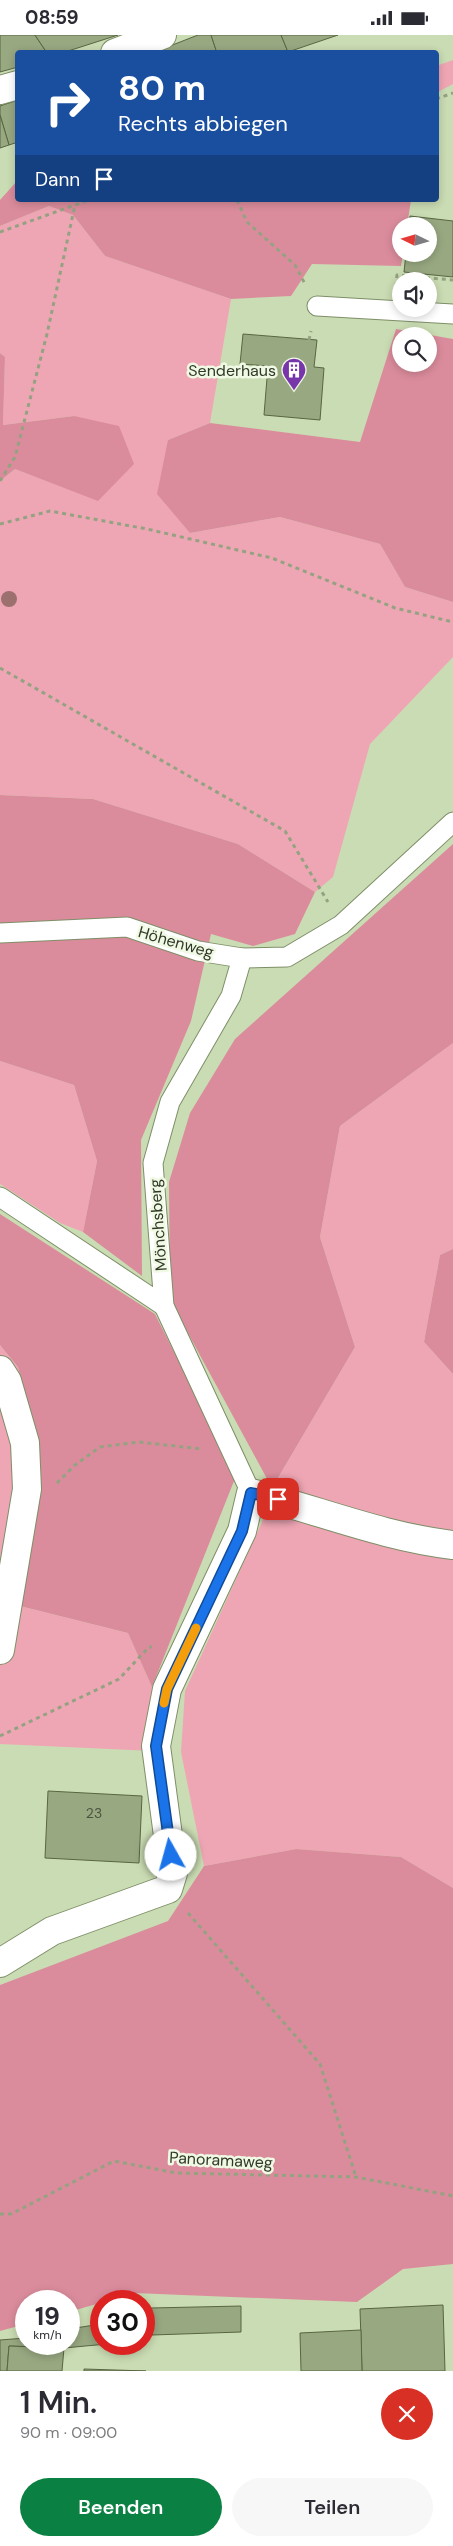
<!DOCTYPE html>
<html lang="de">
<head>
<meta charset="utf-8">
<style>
	:root { --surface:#fff; --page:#f7f7f7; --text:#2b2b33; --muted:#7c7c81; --accent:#0b8043 }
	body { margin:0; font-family:"DM Sans",sans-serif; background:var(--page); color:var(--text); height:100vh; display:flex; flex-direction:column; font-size:19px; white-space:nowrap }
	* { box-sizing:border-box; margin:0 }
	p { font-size:16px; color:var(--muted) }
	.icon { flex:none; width:28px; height:28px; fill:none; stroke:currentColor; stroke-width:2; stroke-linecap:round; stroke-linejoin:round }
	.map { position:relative; height:2336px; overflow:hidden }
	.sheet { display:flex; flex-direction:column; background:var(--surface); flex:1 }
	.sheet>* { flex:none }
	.banner { position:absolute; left:15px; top:15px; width:424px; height:152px; border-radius:5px; box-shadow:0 2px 8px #0003; background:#1a4fa0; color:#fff; overflow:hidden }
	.needle { width:32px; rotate:275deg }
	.controls { position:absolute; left:392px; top:182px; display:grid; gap:10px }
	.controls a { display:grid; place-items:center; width:45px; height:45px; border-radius:50%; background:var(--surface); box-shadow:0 2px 8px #0003; font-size:25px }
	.speed { position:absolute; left:15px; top:2255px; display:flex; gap:10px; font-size:25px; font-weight:700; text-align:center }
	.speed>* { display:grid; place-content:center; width:65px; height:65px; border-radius:50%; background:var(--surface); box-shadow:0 2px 8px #0003; line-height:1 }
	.speed small { font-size:12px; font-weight:400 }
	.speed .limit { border:8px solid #d22; background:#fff; color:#111 }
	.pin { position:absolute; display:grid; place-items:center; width:42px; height:42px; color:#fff; margin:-21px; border-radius:10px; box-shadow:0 2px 8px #0006 }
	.me { position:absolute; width:55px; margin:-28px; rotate:353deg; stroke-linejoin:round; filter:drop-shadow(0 0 4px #0008) }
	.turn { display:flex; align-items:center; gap:18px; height:105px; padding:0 20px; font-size:22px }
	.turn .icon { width:65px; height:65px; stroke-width:2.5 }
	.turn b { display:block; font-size:35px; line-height:42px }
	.then { display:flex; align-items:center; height:48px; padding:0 20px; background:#0003; gap:10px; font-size:19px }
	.round { display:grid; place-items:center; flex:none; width:52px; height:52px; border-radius:26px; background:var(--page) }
	.summary { display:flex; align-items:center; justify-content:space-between; height:85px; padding:0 20px }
	h1 { font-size:30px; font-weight:600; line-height:38px }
	.action { display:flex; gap:10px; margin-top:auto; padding:10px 20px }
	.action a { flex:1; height:58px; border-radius:30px; background:var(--accent); color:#fff; font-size:20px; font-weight:600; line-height:58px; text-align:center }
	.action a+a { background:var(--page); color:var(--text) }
	.status { display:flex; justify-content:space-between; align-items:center; height:35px; padding:0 25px; background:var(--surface); direction:ltr }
	.status svg { height:14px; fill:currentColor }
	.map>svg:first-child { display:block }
	.green { fill:#efa6b4 }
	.forest { fill:#db8c9c; fill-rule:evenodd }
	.building { fill:#98a881; stroke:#586642 }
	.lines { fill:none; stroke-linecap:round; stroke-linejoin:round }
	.lane-casing { stroke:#7e8f68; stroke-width:21 }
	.street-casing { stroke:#7e8f68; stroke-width:30 }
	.path { stroke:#94a282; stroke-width:3; stroke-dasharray:4 4; stroke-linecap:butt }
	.lane { stroke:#fff; stroke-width:19 }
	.street { stroke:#fff; stroke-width:28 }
	.tree { fill:#9b706e }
	.route-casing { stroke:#114b97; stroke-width:12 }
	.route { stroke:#1a73e8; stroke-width:9 }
	.slow { stroke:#f59e0b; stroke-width:9 }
	.labels { text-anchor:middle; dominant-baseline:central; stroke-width:5; stroke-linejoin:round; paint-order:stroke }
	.number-label { font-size:14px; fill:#4c553f }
	.poi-label { font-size:16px; fill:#323929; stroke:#f0f9e4; text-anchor:end }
	.street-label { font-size:16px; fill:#323929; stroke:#f0f9e4 }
</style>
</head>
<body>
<div class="status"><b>08:59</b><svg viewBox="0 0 49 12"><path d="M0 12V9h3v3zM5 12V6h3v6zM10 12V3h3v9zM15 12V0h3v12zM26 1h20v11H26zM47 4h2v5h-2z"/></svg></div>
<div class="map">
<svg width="453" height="2336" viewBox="0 0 453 2336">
	<rect width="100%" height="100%" fill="#cadcb3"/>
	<g class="green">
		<path d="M453,25V49L436,58V31Z"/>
		<path d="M49,171L73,180L105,221L231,264L210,388L168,405L190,498L280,482L380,509L405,552L453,567V622L370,709L333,842L315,857L238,809L93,764L0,760V446L15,434L98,465L74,381L3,390L5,322L0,318V191Z"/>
		<path d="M453,1008V1214L440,1220L424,1307L453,1339V1853L401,1822L296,1814L204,1831L181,1717L185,1656L262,1487L272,1453L355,1312L320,1202L340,1091Z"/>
		<path d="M0,1026L74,1050L97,1126L83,1197L60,1188L0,1149Z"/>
		<path d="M0,1310L18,1332L36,1415L39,1464L20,1571L128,1598L152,1652L153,1716L0,1709Z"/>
	</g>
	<g class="forest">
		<path d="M17,146L18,165H411L407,191H401V219H403L401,231L312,229L291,261L231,264L105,221L73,180L49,171L0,191V165Z"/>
		<path d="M396,294L453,304V567L405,552L380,509L280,482L190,498L157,459L168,405L210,388L360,407ZM429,301V329H401V301Z"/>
		<path d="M0,318L5,322L3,390L74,381L119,391L134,429L98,466L15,434L0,446Z"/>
		<path d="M0,760L93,764L238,809L315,857L295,899L253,911L211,899L191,986L141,1105L142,1241L83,1197L97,1126L74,1050L0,1026Z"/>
		<path d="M453,809V1008L340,1091L320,1202L355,1312L272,1453L170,1265L169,1147L190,1078L235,1004Z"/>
		<path d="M0,1179L155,1279L236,1441L152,1652L128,1598L20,1571L39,1464L36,1415L18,1332L0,1310Z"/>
		<path d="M453,1214V1339L424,1307L440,1220Z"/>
		<path d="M296,1814L401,1822L453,1853V2229L403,2234L357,2267L134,2258L69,2277V2266H26V2289L0,2296V1950L168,1886L204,1831Z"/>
	</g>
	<g class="building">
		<path d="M0,0H35L47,18H18V32L0,37Z"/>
		<path d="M35,0H118L62,18H47Z"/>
		<path d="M198,0H211L217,18H152Z"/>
		<path d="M211,0H281L288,17L217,18Z"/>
		<path d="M281,0H338L288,17Z"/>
		<path d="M18,65V107L9,110L0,80V71Z"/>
		<path d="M0,80L9,110L0,113Z"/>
		<path d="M410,181L453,186V242L404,237L406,219H429V191H409Z"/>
		<path d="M243,299L317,305L314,332L324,333L320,385L264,380L268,331L240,329Z"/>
		<path d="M48,1756L142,1761L139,1828L45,1823Z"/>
		<path d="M443,2270L445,2336H362L360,2274Z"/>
		<path d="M241,2271V2297L152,2300L151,2273Z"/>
		<path d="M145,2273H151L152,2300L144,2301Z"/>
		<path d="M101,2289V2309H107L64,2313L9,2311L7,2336H0V2305L26,2303V2309H69V2294Z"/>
		<path d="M361,2295L362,2336H301L300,2298Z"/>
		<path d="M9,2311L64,2313L62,2336H7Z"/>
		<path d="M84,2334L146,2336H84Z"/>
	</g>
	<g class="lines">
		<defs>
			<g id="lane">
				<path d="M317,271L453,279"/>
				<path d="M0,898L127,892L198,916L242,923L287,922L341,890L453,787"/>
				<path d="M242,923L231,961L170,1067L153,1128L164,1271L251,1458"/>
				<path d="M0,1162L164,1271"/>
			</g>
			<g id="street">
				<path d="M115,18L162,0"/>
				<path d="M0,55L18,50"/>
				<path d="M0,1335L7,1346L25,1408L27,1454L0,1615"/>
				<path d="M0,1928L52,1896L168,1854L173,1838L156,1711L167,1654L242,1496L251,1458C318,1475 384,1502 453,1510"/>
			</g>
		</defs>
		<use href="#lane" class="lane-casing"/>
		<use href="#street" class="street-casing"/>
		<g class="path">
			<path d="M436,64L453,58"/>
			<path d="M237,165L247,187L295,230L305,249"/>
			<path d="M0,197L89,165"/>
			<path d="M396,251L397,240L453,245"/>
			<path d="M309,305L311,296"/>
			<path d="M0,446L15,422L47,299L75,170"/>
			<path d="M0,489L50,476L147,494L272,523L395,573L453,587"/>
			<path d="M0,633L285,796L328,867"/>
			<path d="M57,1448L75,1430L100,1412L139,1407L202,1414"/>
			<path d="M0,1701L119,1644L149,1612H152"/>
			<path d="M188,1878L320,2029L356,2142"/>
			<path d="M0,2179H11L114,2126L177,2138L356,2142L453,2161"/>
		</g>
		<use href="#lane" class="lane"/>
		<use href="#street" class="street"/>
	</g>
	<circle class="tree" cx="9" cy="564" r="8"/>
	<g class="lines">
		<defs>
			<path id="route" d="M171,1820L156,1711L167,1654L242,1496L251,1458L278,1464"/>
		</defs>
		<use href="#route" class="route-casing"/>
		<use href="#route" class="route"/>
		<path class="slow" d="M164,1668L167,1654L196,1593"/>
	</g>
	<defs>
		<symbol id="building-pin" viewBox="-11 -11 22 30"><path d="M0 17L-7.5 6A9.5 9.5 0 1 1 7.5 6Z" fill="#7836ab" stroke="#f0f9e4"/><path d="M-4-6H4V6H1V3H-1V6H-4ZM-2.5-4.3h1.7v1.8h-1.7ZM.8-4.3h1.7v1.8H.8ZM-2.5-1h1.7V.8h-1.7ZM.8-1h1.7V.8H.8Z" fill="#fff"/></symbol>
	</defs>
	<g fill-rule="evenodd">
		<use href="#building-pin" x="280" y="321" width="28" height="38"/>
	</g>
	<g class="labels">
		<g class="number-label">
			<text x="94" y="1778">23</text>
		</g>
		<g class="poi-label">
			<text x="276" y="335">Senderhaus</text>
		</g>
		<g class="street-label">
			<text transform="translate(176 907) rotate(16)">Höhenweg</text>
			<text transform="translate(158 1190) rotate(-94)">Mönchsberg</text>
			<text transform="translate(221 2125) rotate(3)">Panoramaweg</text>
		</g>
	</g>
</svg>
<div class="controls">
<a><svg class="needle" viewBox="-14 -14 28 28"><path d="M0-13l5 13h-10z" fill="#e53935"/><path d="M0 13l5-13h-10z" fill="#7c7c81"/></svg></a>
<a><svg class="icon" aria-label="sound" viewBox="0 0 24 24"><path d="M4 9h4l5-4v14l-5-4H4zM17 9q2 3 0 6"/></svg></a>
<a><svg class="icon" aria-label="search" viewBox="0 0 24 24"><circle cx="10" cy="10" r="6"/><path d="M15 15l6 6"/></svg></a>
</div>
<div class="speed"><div>19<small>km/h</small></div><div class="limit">30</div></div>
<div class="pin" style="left:278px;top:1464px;background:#d93025"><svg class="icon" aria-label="arrive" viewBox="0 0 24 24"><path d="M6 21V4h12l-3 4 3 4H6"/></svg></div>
<svg class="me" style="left:171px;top:1820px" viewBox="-20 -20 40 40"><circle r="19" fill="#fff"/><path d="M0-13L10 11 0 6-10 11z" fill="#1a73e8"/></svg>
<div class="banner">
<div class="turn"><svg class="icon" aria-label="right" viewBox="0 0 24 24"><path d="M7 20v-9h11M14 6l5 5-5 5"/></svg><div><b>80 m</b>Rechts abbiegen</div></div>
<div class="then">Dann<svg class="icon" aria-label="arrive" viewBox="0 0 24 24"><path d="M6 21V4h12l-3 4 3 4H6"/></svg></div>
</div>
</div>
<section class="sheet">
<div class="summary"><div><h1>1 Min.</h1><p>90 m · 09:00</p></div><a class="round" style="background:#d93025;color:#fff"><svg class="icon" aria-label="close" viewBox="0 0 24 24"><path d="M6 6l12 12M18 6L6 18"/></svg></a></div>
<div class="action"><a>Beenden</a><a>Teilen</a></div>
</section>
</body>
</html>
